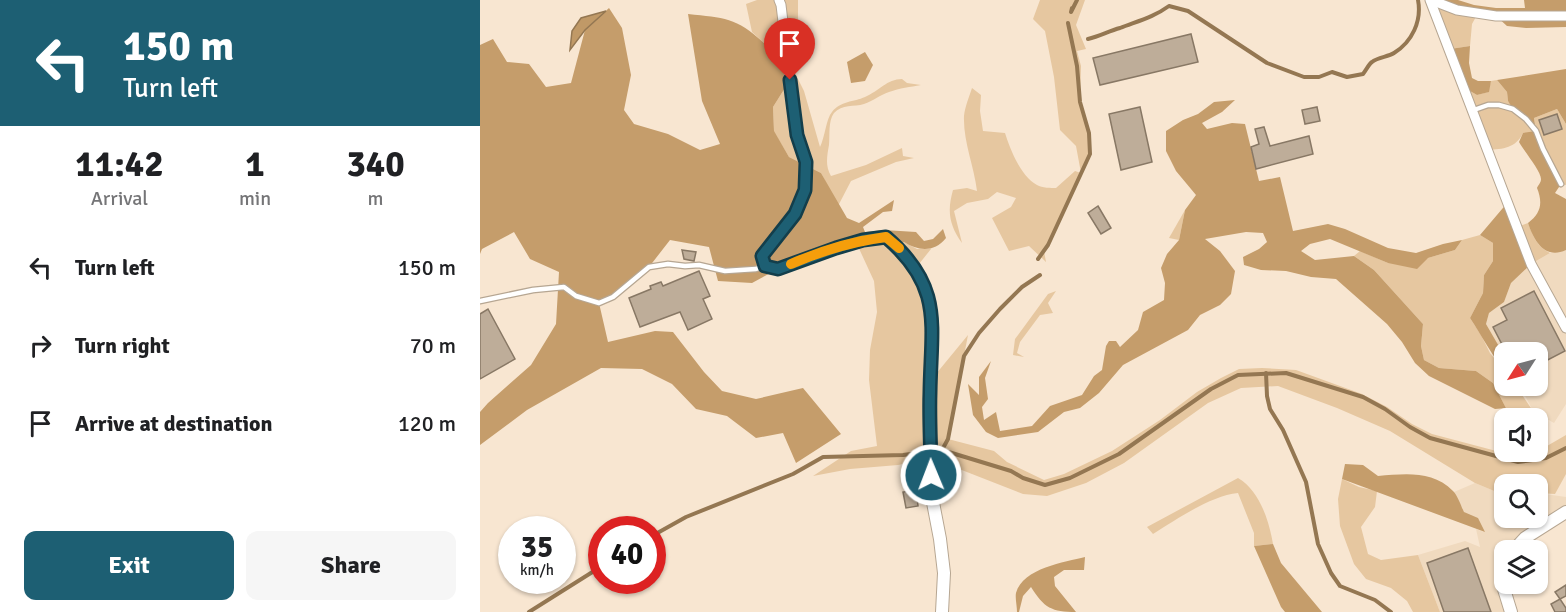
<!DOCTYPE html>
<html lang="en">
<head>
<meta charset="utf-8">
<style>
	:root { --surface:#fff; --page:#f6f6f6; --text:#202124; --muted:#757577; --accent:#1d5f73 }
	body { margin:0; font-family:Signika,sans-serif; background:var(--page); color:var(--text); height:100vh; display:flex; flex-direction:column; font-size:22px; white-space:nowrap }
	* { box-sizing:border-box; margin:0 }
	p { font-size:20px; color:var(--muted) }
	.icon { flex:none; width:33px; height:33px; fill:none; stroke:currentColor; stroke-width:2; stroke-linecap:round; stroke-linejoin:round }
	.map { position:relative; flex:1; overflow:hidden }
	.panel { display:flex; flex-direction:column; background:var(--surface); width:480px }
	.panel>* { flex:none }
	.guide { background:#1d5f73; color:#fff; overflow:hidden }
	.needle { width:39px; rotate:234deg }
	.controls { position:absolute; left:1014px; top:342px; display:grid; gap:12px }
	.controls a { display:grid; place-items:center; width:54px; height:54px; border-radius:12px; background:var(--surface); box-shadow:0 2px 4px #0004; font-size:30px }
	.speed { position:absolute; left:18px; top:516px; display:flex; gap:12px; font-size:30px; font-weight:700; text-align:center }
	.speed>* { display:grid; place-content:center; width:78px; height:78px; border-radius:50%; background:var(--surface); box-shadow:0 2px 4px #0004; line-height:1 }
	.speed small { font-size:15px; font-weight:400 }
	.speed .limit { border:9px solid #d22; background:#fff; color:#111 }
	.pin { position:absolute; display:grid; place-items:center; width:51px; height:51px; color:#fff; margin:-62px -26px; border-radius:50% 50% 50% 0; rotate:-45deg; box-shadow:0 0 6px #0007 }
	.pin .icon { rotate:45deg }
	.me { position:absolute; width:66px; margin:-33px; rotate:359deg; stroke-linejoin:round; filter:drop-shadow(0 0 4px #0008) }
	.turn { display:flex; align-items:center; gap:21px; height:126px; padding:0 24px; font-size:27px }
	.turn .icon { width:78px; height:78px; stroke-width:2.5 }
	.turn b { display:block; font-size:42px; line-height:51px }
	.eta { display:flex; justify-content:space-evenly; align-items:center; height:102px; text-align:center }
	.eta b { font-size:36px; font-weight:800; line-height:42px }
	.primary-button { display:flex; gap:12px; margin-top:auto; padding:12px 24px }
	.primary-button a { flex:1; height:69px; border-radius:12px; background:var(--accent); color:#fff; font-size:24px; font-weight:800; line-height:69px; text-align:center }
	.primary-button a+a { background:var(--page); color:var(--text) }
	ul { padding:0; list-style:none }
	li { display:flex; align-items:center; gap:18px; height:78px; padding:0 24px }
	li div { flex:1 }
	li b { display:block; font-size:22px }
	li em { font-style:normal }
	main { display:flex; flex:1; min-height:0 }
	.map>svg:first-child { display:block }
	.built { fill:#f0dabf }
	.green { fill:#e6c7a0 }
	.forest { fill:#c59d6b }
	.water { fill:#c09967; stroke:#947752; stroke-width:1.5 }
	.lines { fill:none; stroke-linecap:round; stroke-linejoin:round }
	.stream { stroke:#947752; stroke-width:4 }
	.building { fill:#bead99; stroke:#887865; stroke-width:1.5 }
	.service-casing { stroke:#b6a692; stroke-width:7 }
	.minor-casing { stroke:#b6a692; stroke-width:11 }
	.tertiary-casing { stroke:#b6a692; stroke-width:14 }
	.service { stroke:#fff; stroke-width:4.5 }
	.minor { stroke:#fff; stroke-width:9 }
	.tertiary { stroke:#fff; stroke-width:12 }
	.route-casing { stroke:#133e4b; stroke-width:15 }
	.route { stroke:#1d5f73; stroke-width:10 }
	.slow { stroke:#f59e0b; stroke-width:10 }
</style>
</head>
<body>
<main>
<section class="panel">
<div class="guide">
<div class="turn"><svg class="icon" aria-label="left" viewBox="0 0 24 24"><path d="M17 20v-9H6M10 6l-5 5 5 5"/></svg><div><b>150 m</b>Turn left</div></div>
</div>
<div class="eta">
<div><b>11:42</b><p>Arrival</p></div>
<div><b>1</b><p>min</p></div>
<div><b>340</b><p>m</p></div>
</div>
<ul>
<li><svg class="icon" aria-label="left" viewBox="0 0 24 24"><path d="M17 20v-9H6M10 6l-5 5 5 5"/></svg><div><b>Turn left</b></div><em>150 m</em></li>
<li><svg class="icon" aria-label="right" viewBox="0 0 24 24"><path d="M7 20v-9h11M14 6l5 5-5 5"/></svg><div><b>Turn right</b></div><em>70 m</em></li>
<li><svg class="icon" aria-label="arrive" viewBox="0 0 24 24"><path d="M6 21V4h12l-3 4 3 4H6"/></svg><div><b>Arrive at destination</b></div><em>120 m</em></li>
</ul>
<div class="primary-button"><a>Exit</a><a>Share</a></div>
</section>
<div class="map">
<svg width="1086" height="612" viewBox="0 0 1086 612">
	<rect width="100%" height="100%" fill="#f8e6d1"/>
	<g class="built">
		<path d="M1086,250V404L1074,423L1053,411L1040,386H1058V352H1024V355L1006,324L1009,313L1024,302L1031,283L1051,264L1070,253Z"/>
		<path d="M995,483L1019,493H1024V518H1058V493L1086,497V512L1034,550H1024V573L1031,612H960L938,555L985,541L1000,547L996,529L1004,532L984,512L974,492Z"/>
	</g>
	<g class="green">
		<path d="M277,0H318V19L308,59L324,91L340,147C345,137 346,119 352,112C360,101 374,102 385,97C399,91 407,79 422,79L427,83L441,85C430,87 420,88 409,92C400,95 393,101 384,104C374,107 362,104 354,113C348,121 350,135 349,145C347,156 345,166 351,176L386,165L422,148L423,156L434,158L416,162L371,181L358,206L341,173L309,157L294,132L293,107L310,80L305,37L284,43L272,32L266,4Z"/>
		<path d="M560,0H605L596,25L606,49L597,51L601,66L600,102L609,133L610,154L564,251L566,262L549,246L529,251L512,218L531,207L536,198L517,192L508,199L487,203L474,211L482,243C469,225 467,211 473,190L487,188L497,191C494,166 483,141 484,116C485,107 489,97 492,88L501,95L500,111L503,131L525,133C530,149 541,177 557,185C562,188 571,188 576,188L595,171L601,173L596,146L580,130L574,77L565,31L553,19Z"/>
		<path d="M950,0L998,13L992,24L990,46L970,49Z"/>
		<path d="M1017,80L1027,92L1028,101L1056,129L1054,118L1077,109L1086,124V185L1081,184L1043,133C1036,148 1023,149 1008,150L983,87L997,95L1008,92L1011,81Z"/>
		<path d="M705,210L699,240L689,238Z"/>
		<path d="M1048,223C1053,236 1057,247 1070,253L1051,264L1037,227Z"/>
		<path d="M1000,235L1013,243V261L1004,275L1003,293L990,318L1001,335L1010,353L1024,370V386H1036L1053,411L1026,408L1013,383L996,371L959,368L944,360L941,346L943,324L894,270L874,256L880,251L908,263L948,258L975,250L982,240Z"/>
		<path d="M383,240L424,242L437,249H451L435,269L452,315L451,380L488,335L468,439L514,451L527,462L564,480L584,474L632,451L680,420L717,392L741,378L759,369L782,368L816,370L882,394L907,407L932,424L952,434L1039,457H1048L1086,435V474L1075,494L1058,493V484H1024V493H1019L995,483L910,431L857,408L798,386L761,388L728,403L644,463L606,483L567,496L543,494L451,458L418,465L370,469L333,476L371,451L397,446L389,380L390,350L397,312L394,281L376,242Z"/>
		<path d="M576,291L568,303L573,313L560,315L540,342L537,353L544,357L533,355L535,339L568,294Z"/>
		<path d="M758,478C780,491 789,521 793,544L774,546V533L758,493C730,496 697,519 673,534L667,527Z"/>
		<path d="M862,479L879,487L897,491L895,507L881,527L888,554L901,560L938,555L960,612H933L927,601L911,588L886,579L874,564L860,526L858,499Z"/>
	</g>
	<g class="forest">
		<path d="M951,0H978L994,5L1016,8H1045L1044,0H1086V27L1046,28L1027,26L1016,16Z"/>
		<path d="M129,8L142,28L151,75L144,110L154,124L188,134L220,150L240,144L222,101L208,14C244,18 256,17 284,43L305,36L310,80L293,107L294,131L309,157L341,173L367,218L379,223L414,200L412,211L403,212L383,227L385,232L404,230L436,232L444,241L453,239L463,229L466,238C454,253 438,251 424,242L415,245L406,237L298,269L272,283L238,281L229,247L190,240L169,267L150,283L119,303L128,342L175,331L193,332L224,372L242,391L276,399L323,388L361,434L316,463L303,433L276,438L247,416L216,409L192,384L162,369L121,368L47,410L0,445V412L8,403L51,365L76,324L79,272L50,259L34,232L2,249L0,254V45L13,39L27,62L49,64L66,87L91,83L105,30Z"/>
		<path d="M990,46L989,63L992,78L998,81H1011L1009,92L997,95L983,87L970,49Z"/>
		<path d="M385,52L393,65L385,81L371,83L367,62Z"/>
		<path d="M1086,69V124L1077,109L1054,118L1056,131L1081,184L1075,193L1086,199V250C1065,260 1054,241 1048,223C1061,213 1063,203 1057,188C1058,185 1061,183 1061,179C1061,171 1044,151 1039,142L1043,133L1056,131L1033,109L1028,101L1027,92L1017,80Z"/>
		<path d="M755,100L742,112L722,123L727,129L752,123L765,124L779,181L800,177L813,231L848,224L865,229L908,248L936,253L963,244L982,240L975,250L948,258L937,269L908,263L850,239L830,244L821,251L835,260L874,256L894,270L943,324L941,346L944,360L959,368L996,371L1013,383L1026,408L1015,409L949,376L935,363L922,342L907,324L856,279L831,277L806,271L781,270L764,265L763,257L779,249L787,242L783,233L766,232L725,239L740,251L755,271L751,294L740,305L720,315L708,330L643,365L619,393L600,408L584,412L558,432L518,438L506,432L493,415L488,384L499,395V377L511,361L505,378L508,399L502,407L504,420L516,412L520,431L552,426L570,406L602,395L614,376L622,370L626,346L629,341H636L640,347L658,330L663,312L684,300L685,283L681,268L687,254L699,240L705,210L716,195L696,171L686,151V131L703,120L718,114L734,102Z"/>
		<path d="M1028,202L1051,264L1031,283L1024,302L1009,313L1006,324L1024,355V370C1011,354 1002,336 990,318L1003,293L1004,275L1013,261V243L1000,235Z"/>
		<path d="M865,464L883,465L898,476C925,474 952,470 973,491C978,496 981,506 984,512L998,518L1005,532L862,479Z"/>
		<path d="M793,544L801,563L842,612H805L801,607L774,546Z"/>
		<path d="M605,557L604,570H584L574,577L575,586L596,612C572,612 564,608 551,587L543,596L539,612H537C537,606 535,598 536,593C543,568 585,562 605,557Z"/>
	</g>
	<path class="water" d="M126,11L105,30L90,50L92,31L101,18Z"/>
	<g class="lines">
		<g class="stream">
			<path d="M592,8L591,12L597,0"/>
			<path d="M608,39C620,36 629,31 640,28C658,21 674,17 689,6L708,11L787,63L824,77H839L852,72L867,77L883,74C886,70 889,64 892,62C898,57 908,57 914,53C932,42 942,21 938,0"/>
			<path d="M558,259L568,245L610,154L609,133L600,102L597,66L588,23"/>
			<path d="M786,373L787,396L790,409L803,430L826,482L838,544L851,573L860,586L895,600L911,612"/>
			<path d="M462,450L468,439L484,356L499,333L520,309L542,287L560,275"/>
			<path d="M172,536L206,517L313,474L343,457L423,455L462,450L531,471L543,478L565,485L590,478L639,454L731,389L758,375L806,373L883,397L905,409L930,427L950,438L1038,462L1066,458L1086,448"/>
			<path d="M49,612L122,566"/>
		</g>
	</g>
	<g class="building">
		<path d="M711,34L718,62L620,85L613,58Z"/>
		<path d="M660,107L672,162L641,170L629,114Z"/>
		<path d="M837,107L840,121L825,124L822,110Z"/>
		<path d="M1077,114L1082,129L1064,135L1059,120Z"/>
		<path d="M784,127L790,146L829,136L833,154L776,169L771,147L779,144L775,129Z"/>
		<path d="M618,206L631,228L621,234L608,213Z"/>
		<path d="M202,250L216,252L214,261L204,259Z"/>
		<path d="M219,271L230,296L223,299L232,319L208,330L200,312L160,327L149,298L171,289L170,286L181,282L183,286Z"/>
		<path d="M1054,291L1085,351L1058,365V352H1038L1036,349L1026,352L1013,327L1027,320L1021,308Z"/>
		<path d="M8,309L35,359L0,379V314Z"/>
		<path d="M436,490L438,506L426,508L423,492Z"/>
		<path d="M988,548L1011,612H964L947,563Z"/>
		<path d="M1086,585V596L1080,599L1075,592Z"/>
		<path d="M1080,599L1086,608V612H1075L1071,604Z"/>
	</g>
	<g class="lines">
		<defs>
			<g id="service">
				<path d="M991,111L1008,105H1019L1033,109L1046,119L1056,131L1063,149L1081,184"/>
				<path d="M0,301L53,290L84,287L96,296L119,303L133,297L169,267L188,264L205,266L219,265L245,271L276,269L284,266"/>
			</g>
			<g id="minor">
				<path d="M299,0L301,5L314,114L317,135L326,162L325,190L315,214L282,256L285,266L298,269L356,248L383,240L406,237C461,285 452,319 450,384C449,409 450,433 451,458"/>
				<path d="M950,0L1051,264L1086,328"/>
				<path d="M951,0L977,10L1016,16H1086"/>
			</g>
			<g id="tertiary">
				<path d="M451,458V492L460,539L464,573L462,612"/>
				<path d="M1034,550L1045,538L1086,512"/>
				<path d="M1024,573L1023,586L1031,612"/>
			</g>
		</defs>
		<use href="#service" class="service-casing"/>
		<use href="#minor" class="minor-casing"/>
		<use href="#tertiary" class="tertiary-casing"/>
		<use href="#service" class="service"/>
		<use href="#minor" class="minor"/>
		<use href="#tertiary" class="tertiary"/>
	</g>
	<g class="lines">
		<defs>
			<path id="route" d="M310,80L317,135L326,162L325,190L315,214L282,256L285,266L298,269L356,248L383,240L406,237C464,287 451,324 450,392C449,420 451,447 451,475"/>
		</defs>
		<use href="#route" class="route-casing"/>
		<use href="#route" class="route"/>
		<path class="slow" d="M311,264C341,251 374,241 406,237L419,248"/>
	</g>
</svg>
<div class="controls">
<a><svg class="needle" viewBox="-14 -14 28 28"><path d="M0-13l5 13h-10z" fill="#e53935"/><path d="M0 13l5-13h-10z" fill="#757577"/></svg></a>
<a><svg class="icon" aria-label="sound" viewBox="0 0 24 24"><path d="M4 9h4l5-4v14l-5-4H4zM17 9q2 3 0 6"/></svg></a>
<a><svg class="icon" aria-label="search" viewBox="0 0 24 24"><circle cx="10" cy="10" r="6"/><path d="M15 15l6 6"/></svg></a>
<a><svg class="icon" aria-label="layers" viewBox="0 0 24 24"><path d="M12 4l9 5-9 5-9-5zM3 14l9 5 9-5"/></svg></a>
</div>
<div class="speed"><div>35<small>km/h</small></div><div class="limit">40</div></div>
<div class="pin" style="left:310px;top:80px;background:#d93025"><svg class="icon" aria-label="arrive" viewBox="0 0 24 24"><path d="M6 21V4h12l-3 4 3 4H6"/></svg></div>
<svg class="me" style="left:451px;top:475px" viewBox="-20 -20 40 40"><circle r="17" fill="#1d5f73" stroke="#fff" stroke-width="3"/><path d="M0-11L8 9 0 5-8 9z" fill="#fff"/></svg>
</div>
</main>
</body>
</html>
